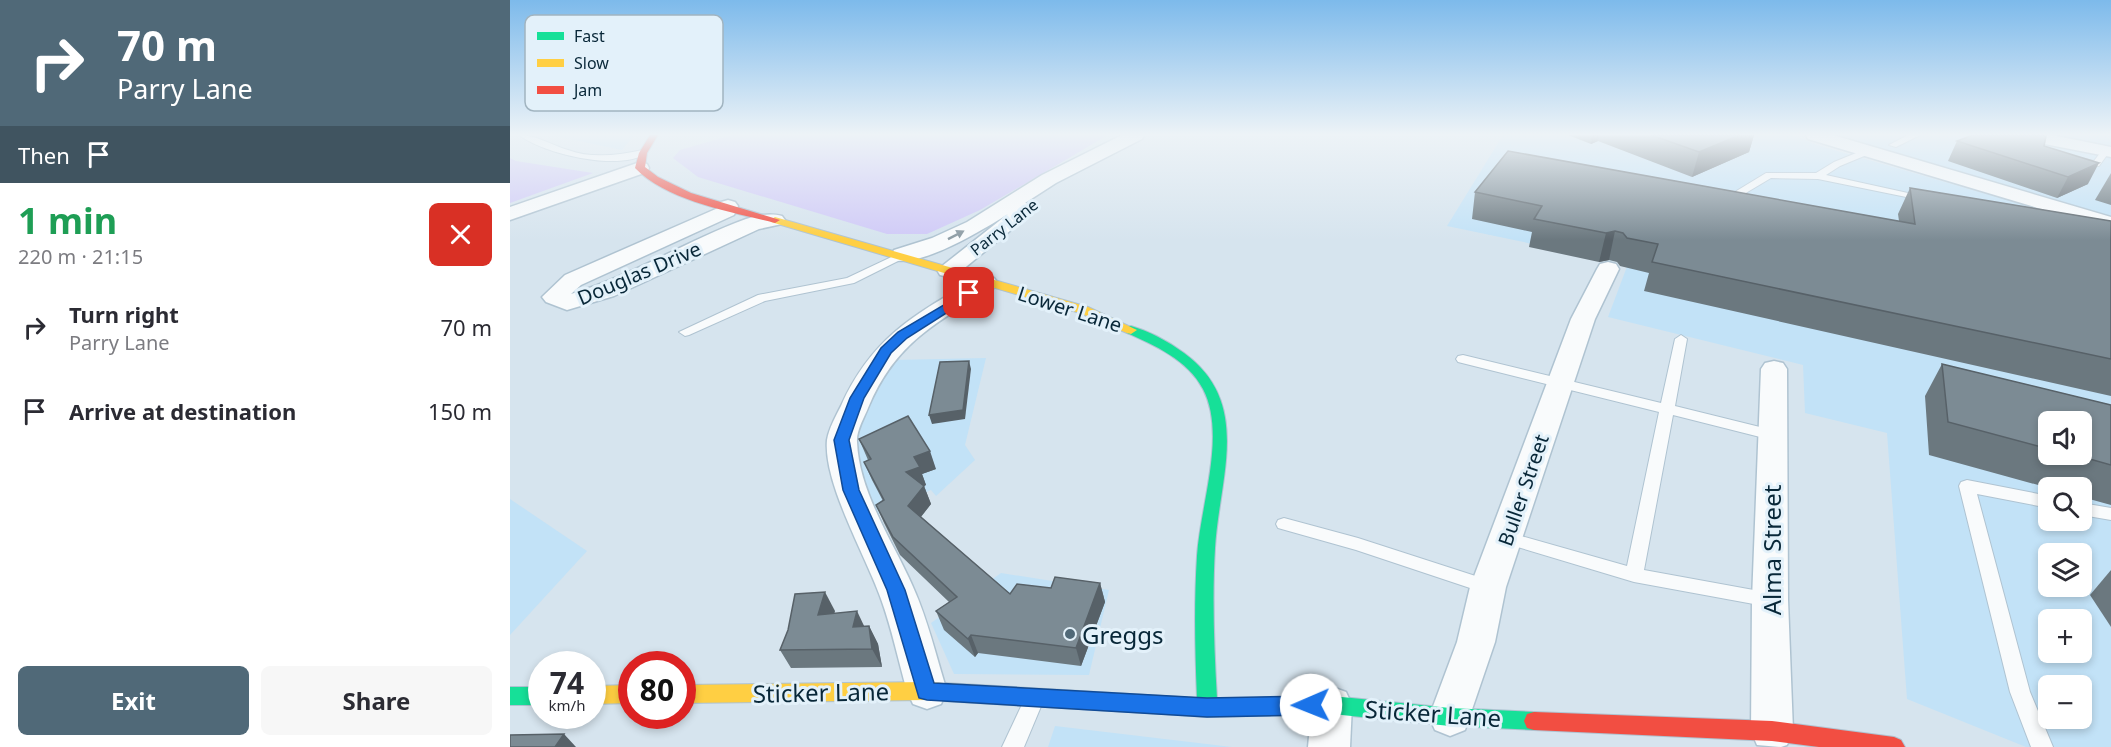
<!DOCTYPE html>
<html lang="en">
<head>
<meta charset="utf-8">
<style>
	:root { --surface:#fff; --page:#f7f7f7; --text:#2b2b33; --muted:#7c7c81; --accent:#506978 }
	body { margin:0; font-family:"Noto Sans",sans-serif; background:var(--page); color:var(--text); height:100vh; display:flex; flex-direction:column; font-size:22px; white-space:nowrap }
	* { box-sizing:border-box; margin:0 }
	p { font-size:20px; color:var(--muted) }
	.icon { flex:none; width:33px; height:33px; fill:none; stroke:currentColor; stroke-width:2; stroke-linecap:round; stroke-linejoin:round }
	.map { position:relative; flex:1; overflow:hidden }
	.drawer { display:flex; flex-direction:column; background:var(--surface); width:510px }
	.drawer>* { flex:none }
	.banner { background:#506978; color:#fff; overflow:hidden }
	.controls { position:absolute; left:1528px; top:411px; display:grid; gap:12px }
	.controls a { display:grid; place-items:center; width:54px; height:54px; border-radius:9px; background:var(--surface); box-shadow:0 3px 9px #0003; font-size:30px }
	.speed { position:absolute; left:18px; top:651px; display:flex; gap:12px; font-size:30px; font-weight:700; text-align:center }
	.speed>* { display:grid; place-content:center; width:78px; height:78px; border-radius:50%; background:var(--surface); box-shadow:0 3px 9px #0003; line-height:1 }
	.speed small { font-size:15px; font-weight:400 }
	.speed .limit { border:9px solid #d22; background:#fff; color:#111 }
	.pin { position:absolute; display:grid; place-items:center; width:51px; height:51px; color:#fff; margin:-26px; border-radius:12px; box-shadow:0 3px 9px #0006 }
	.me { position:absolute; width:66px; margin:-33px; rotate:269deg; stroke-linejoin:round; filter:drop-shadow(0 0 4px #0008) }
	.turn { display:flex; align-items:center; gap:21px; height:126px; padding:0 18px; font-size:27px }
	.turn .icon { width:78px; height:78px; stroke-width:2.5 }
	.turn b { display:block; font-size:42px; line-height:51px }
	.then { display:flex; align-items:center; height:57px; padding:0 18px; background:#0003; gap:12px; font-size:22px }
	.round { display:grid; place-items:center; flex:none; width:63px; height:63px; border-radius:9px; background:var(--page) }
	.head { display:flex; align-items:center; justify-content:space-between; height:102px; padding:0 18px }
	h1 { font-size:36px; font-weight:700; line-height:45px; color:#1e9e55 }
	.button { display:flex; gap:12px; margin-top:auto; padding:12px 18px }
	.button a { flex:1; height:69px; border-radius:9px; background:var(--accent); color:#fff; font-size:24px; font-weight:700; line-height:69px; text-align:center }
	.button a+a { background:var(--page); color:var(--text) }
	ul { padding:0; list-style:none }
	li { display:flex; align-items:center; gap:18px; height:84px; padding:0 18px }
	li div { flex:1 }
	li b { display:block; font-size:22px }
	li em { font-style:normal }
	main { display:flex; flex:1; min-height:0 }
	.map>svg:first-child { display:block }
	.built { fill:#c2e2f7; fill-rule:evenodd }
	.green { fill:#d0caf7 }
	.lines { fill:none; stroke-linecap:round; stroke-linejoin:round }
	.lane-casing { stroke:#afc3d1; stroke-width:2 }
	.street-casing { stroke:#afc3d1; stroke-width:3 }
	.fast-casing { stroke:#afc3d1; stroke-width:2 }
	.slow-casing { stroke:#afc3d1; stroke-width:2 }
	.jam-casing { stroke:#afc3d1; stroke-width:2 }
	.lane { fill:#f9fbfc; fill-rule:evenodd }
	.street { fill:#f9fbfc; fill-rule:evenodd }
	.fast { fill:#16e098; fill-rule:evenodd }
	.slow { fill:#ffcf43; fill-rule:evenodd }
	.jam { fill:#f24e42; fill-rule:evenodd }
	.wall { fill:#6b787f; fill-rule:evenodd }
	.shaded-wall { fill:#576168 }
	.building { fill:#7c8b94; stroke:#576168; stroke-width:1.5 }
	.oneway { fill:#8d9ca4 }
	.route { fill:#1a73e8; stroke:#114b97; stroke-width:1.5 }
	.poi-dot { fill:#506978; stroke:#e3f1fa; stroke-width:2 }
	.labels { text-anchor:middle; dominant-baseline:central; stroke-width:6; stroke-linejoin:round; paint-order:stroke }
	.far-street-label { font-size:16px; fill:#082738; stroke:#e3f1fa }
	.street-label { font-size:20px; fill:#082738; stroke:#e3f1fa }
	.near-street-label { font-size:24px; fill:#082738; stroke:#e3f1fa }
	.near-poi-label { font-size:24px; fill:#082738; stroke:#e3f1fa; text-anchor:start }
	.key { fill:#e3f1fa; stroke:#a1b4c0; stroke-width:1.5 }
	.key-label { font-size:16px; fill:#082738 }
</style>
</head>
<body>
<main>
<section class="drawer">
<div class="banner">
<div class="turn"><svg class="icon" aria-label="right" viewBox="0 0 24 24"><path d="M7 20v-9h11M14 6l5 5-5 5"/></svg><div><b>70 m</b>Parry Lane</div></div>
<div class="then">Then<svg class="icon" aria-label="arrive" viewBox="0 0 24 24"><path d="M6 21V4h12l-3 4 3 4H6"/></svg></div>
</div>
<div class="head"><div><h1>1 min</h1><p>220 m · 21:15</p></div><a class="round" style="background:#d93025;color:#fff"><svg class="icon" aria-label="close" viewBox="0 0 24 24"><path d="M6 6l12 12M18 6L6 18"/></svg></a></div>
<ul>
<li><svg class="icon" aria-label="right" viewBox="0 0 24 24"><path d="M7 20v-9h11M14 6l5 5-5 5"/></svg><div><b>Turn right</b><p>Parry Lane</p></div><em>70 m</em></li>
<li><svg class="icon" aria-label="arrive" viewBox="0 0 24 24"><path d="M6 21V4h12l-3 4 3 4H6"/></svg><div><b>Arrive at destination</b></div><em>150 m</em></li>
</ul>
<div class="button"><a>Exit</a><a>Share</a></div>
</section>
<div class="map">
<svg width="1601" height="747" viewBox="0 0 1601 747">
	<rect width="100%" height="100%" fill="#d6e4ee"/>
	<g class="built">
		<path d="M40,135H124L112,150Z"/>
		<path d="M993,135H1282L1307,145L1601,230V747H1516L1397,699L1377,433L1295,413L1293,365L1098,317L1118,264L937,226ZM1539,422H1572V454H1539ZM1539,488H1572V520H1539ZM1539,554H1572V586H1539ZM1539,620H1572V652H1539ZM1539,686H1572V718H1539Z"/>
		<path d="M1330,135H1601V217L1397,157Z"/>
		<path d="M476,358L455,445L465,460L426,496L421,490L367,515L346,466L351,417L383,360Z"/>
		<path d="M0,499L77,551L0,635Z"/>
		<path d="M491,573L599,590L579,675L444,674L421,623Z"/>
		<path d="M545,726L722,747H538Z"/>
	</g>
	<g class="green">
		<path d="M222,135H598L470,210L417,234H377L188,177L163,158L170,150Z"/>
		<path d="M0,158L6,161L83,173L0,203Z"/>
	</g>
	<g class="lines">
		<defs>
			<g id="lane">
				<path d="M9,135C27,135 41,145 58,150C82,159 109,155 133,150L137,153C110,172 34,154 9,135Z"/>
				<path d="M1398,135H1410L1386,147L1379,145Z"/>
				<path d="M1356,149L1360,152L1359,154L1330,166L1316,175L1416,197V201L1308,179L1261,178L1219,203L1215,204L1210,201L1256,173H1306L1324,162Z"/>
				<path d="M1593,149L1600,151L1589,166L1571,164L1566,161L1571,158L1584,161Z"/>
				<path d="M392,252L396,253V257L344,283L255,301L179,335L175,336L169,332L248,295L337,278Z"/>
				<path d="M1171,335L1177,339L1165,406L1262,430L1269,435L1262,440L1163,415L1134,570L1260,593L1266,595L1269,600L1266,605L1260,607L1124,582L991,542L989,538L991,534L997,532L1117,566L1149,412L948,362L946,359L948,356L953,355L1151,403L1165,339Z"/>
				<path d="M1457,480L1539,496V508L1467,494L1520,692L1543,747H1521L1500,692L1449,486L1451,482Z"/>
				<path d="M1572,503L1601,508V520L1572,515Z"/>
				<path d="M774,518L848,538L984,582L987,587L984,592L978,594L846,550L768,528L766,524L768,520Z"/>
				<path d="M522,695L529,698L532,704L514,747H492L515,698Z"/>
			</g>
			<g id="street">
				<path d="M612,135H634L632,139L546,183L515,203L525,204L528,208L446,275L438,277L430,275L427,270L498,214C474,229 413,267 384,260L381,255L384,250L422,238L457,222L532,175Z"/>
				<path d="M1296,135H1323L1601,217V230L1298,139Z"/>
				<path d="M1506,135H1542L1601,147V157L1514,140Z"/>
				<path d="M130,162L137,164L139,168L137,172L0,220V207Z"/>
				<path d="M218,200L225,202L228,206L224,215L71,285L61,294C122,276 176,241 236,219C247,215 261,213 272,216L275,220L272,224L249,229L104,296L57,310L36,302L32,297L55,275L208,208L211,202Z"/>
				<path d="M1098,262L1106,264L1109,269L1085,319L996,587L985,642L955,730L940,736L925,730L919,717L947,642L960,587L1061,319L1087,269L1090,264Z"/>
				<path d="M476,276L484,278L488,283L484,288C426,322 385,343 358,408C354,418 346,431 347,442C349,493 383,541 403,587C418,620 426,656 437,691L431,704L417,709L403,704L397,691C388,660 382,629 371,599C356,556 313,483 317,440C319,428 326,416 331,406C362,337 405,314 468,278Z"/>
				<path d="M1264,361L1273,363L1277,369L1278,600L1283,731L1277,745L1271,747L1247,745L1241,731L1242,600L1251,369L1255,363Z"/>
				<path d="M822,687L836,692L842,705L840,747H798L802,705L808,692Z"/>
			</g>
			<g id="fast">
				<path d="M621,326C639,331 659,342 674,353C743,403 709,478 705,548C702,598 704,648 707,699L822,696L940,708L1024,712L1031,714L1034,721L1031,728L1024,730L940,726L822,714L697,717L654,714L647,711L644,705L647,699L654,696L687,698C685,651 684,603 687,556C690,506 717,435 693,389C678,360 644,345 617,333L615,330L617,327Z"/>
				<rect x="0" y="687" width="32" height="18"/>
			</g>
			<g id="slow">
				<path d="M265,217L578,307L627,330L621,334L617,333L570,313L261,222L260,220Z"/>
				<path d="M417,682L654,696L661,699L664,705L661,711L654,714L417,700L172,703V685Z"/>
				<path d="M122,685V703L82,704V686Z"/>
			</g>
			<g id="jam">
				<path d="M140,135H148L137,153L135,167L148,177L181,193L270,220L265,223C222,212 157,201 125,168L129,153Z"/>
				<path d="M1024,712L1262,721L1384,737L1391,740L1395,747H1309L1262,741L1024,730L1017,728L1014,721L1017,714Z"/>
			</g>
		</defs>
		<use href="#lane" class="lane-casing"/>
		<use href="#street" class="street-casing"/>
		<use href="#fast" class="fast-casing"/>
		<use href="#slow" class="slow-casing"/>
		<use href="#jam" class="jam-casing"/>
		<use href="#lane" class="lane"/>
		<use href="#street" class="street"/>
		<use href="#fast" class="fast"/>
		<use href="#slow" class="slow"/>
		<use href="#jam" class="jam"/>
	</g>
	<g class="wall">
		<path d="M1058,135H1244L1239,152L1182,177L1088,141L1081,144Z"/>
		<path d="M1447,141L1534,146L1578,184L1547,198L1438,161Z"/>
		<path d="M1601,173V205L1585,200Z"/>
		<path d="M1400,188L1601,221V396L1134,291L1139,273L1110,266L1107,262L1099,260L1089,262L1019,247L1022,232L962,219L965,192L1389,221L1388,214Z"/>
		<path d="M1432,364L1601,405V505L1572,497V488H1539L1419,455L1415,396ZM1539,422L1572,454H1539Z"/>
		<path d="M349,439L426,469L412,474L416,485L414,486L421,504L411,517L500,594L590,583L595,602L571,666L468,653L465,657L434,630L426,611L439,602L390,555L374,523L366,505L373,501L362,480L354,462L358,460Z"/>
		<path d="M1601,570V627L1580,595Z"/>
		<path d="M325,611L324,613L354,626H359L368,644L372,667L281,668L270,650Z"/>
	</g>
	<g class="shaded-wall">
		<path d="M1082,135H1089L1088,141L1081,144Z"/>
		<path d="M1230,135H1244L1239,152L1182,177L1189,152Z"/>
		<path d="M1589,163L1578,184L1547,198L1558,177Z"/>
		<path d="M1105,231L1099,260L1089,262L1096,233Z"/>
		<path d="M459,361L461,369L455,419L422,424L419,415Z"/>
		<path d="M420,451L426,469L412,474L416,485L403,491L396,472L404,457Z"/>
		<path d="M414,486L421,504L405,524L398,506Z"/>
		<path d="M590,583L595,602L571,666L566,648Z"/>
		<path d="M315,592L325,611L318,633L308,615Z"/>
		<path d="M347,611L356,630L343,627Z"/>
		<path d="M359,626L368,644L372,667L362,649Z"/>
		<path d="M461,635L468,653L465,657L458,639Z"/>
		<path d="M54,734L66,747H45Z"/>
	</g>
	<g class="building">
		<path d="M1141,135H1230L1189,152Z"/>
		<path d="M1463,135H1532L1536,136L1534,146L1589,163L1558,177L1447,141Z"/>
		<path d="M998,151L1405,224L1400,188L1601,221V359L1142,262L1148,244L1117,238L1113,233L1105,231L1096,233L1024,219L1032,206L965,192Z"/>
		<path d="M459,361L453,410L419,415L430,362Z"/>
		<path d="M1432,364L1601,405V465L1562,454H1572V422H1539V449L1438,422Z"/>
		<path d="M398,416L420,451L404,457L410,467L396,472L414,486L398,506L500,594L507,584L541,588L545,577L590,583L566,648L461,635L458,639L426,611L447,597L383,537L366,505L374,500L354,462L361,459L349,439Z"/>
		<path d="M315,592L308,615L347,611L343,627L359,626L362,649L270,650L278,630L285,594Z"/>
		<path d="M54,734L45,747H0V735Z"/>
	</g>
	<defs><path id="oneway-solid" d="M-6-.8H1V-3.2L6.5 0L1 3.2V.8H-6Z" transform="scale(1.5)"/></defs>
	<use class="oneway" href="#oneway-solid" transform="translate(446 235) rotate(-27)"/>
	<linearGradient id="sky" x2="0" y2="1"><stop stop-color="#7dbaeb"/><stop offset="0.56" stop-color="#edf3f7"/><stop offset="1" stop-color="#edf3f7" stop-opacity="0"/></linearGradient>
	<rect width="1601" height="240" fill="url(#sky)"/>
	<path class="route" d="M459,290L463,291V296L397,338L381,353L354,398L339,440L349,490L395,590L424,683L697,698L801,696L809,699L812,705L809,712L801,715L697,717L417,700L409,698L377,590L333,490L324,440L340,398L371,348L388,332Z"/>
	<circle class="poi-dot" cx="560" cy="634" r="6"/>
	<g class="labels">
		<g class="far-street-label">
			<text transform="translate(494 227) rotate(-38)">Parry Lane</text>
		</g>
		<g class="street-label">
			<text transform="translate(129 273) rotate(-23)">Douglas Drive</text>
			<text transform="translate(560 309) rotate(18)">Lower Lane</text>
			<text transform="translate(1013 490) rotate(-71)">Buller Street</text>
		</g>
		<g class="near-street-label">
			<text transform="translate(1261 550) rotate(-90)">Alma Street</text>
			<text transform="translate(311 692) rotate(-1)">Sticker Lane</text>
			<text transform="translate(923 713) rotate(4)">Sticker Lane</text>
		</g>
		<g class="near-poi-label">
			<text x="572" y="634">Greggs</text>
		</g>
	</g>
	<rect x="15" y="15" width="198" height="96" rx="9" class="key"/>
	<rect x="27" y="32" width="27" height="8" fill="#16e098"/>
	<rect x="27" y="59" width="27" height="8" fill="#ffcf43"/>
	<rect x="27" y="86" width="27" height="8" fill="#f24e42"/>
	<g class="key-label">
		<text x="64" y="42">Fast</text>
		<text x="64" y="69">Slow</text>
		<text x="64" y="96">Jam</text>
	</g>
</svg>
<div class="controls">
<a><svg class="icon" aria-label="sound" viewBox="0 0 24 24"><path d="M4 9h4l5-4v14l-5-4H4zM17 9q2 3 0 6"/></svg></a>
<a><svg class="icon" aria-label="search" viewBox="0 0 24 24"><circle cx="10" cy="10" r="6"/><path d="M15 15l6 6"/></svg></a>
<a><svg class="icon" aria-label="layers" viewBox="0 0 24 24"><path d="M12 4l9 5-9 5-9-5zM3 14l9 5 9-5"/></svg></a>
<a>+</a>
<a>−</a>
</div>
<div class="speed"><div>74<small>km/h</small></div><div class="limit">80</div></div>
<div class="pin" style="left:459px;top:293px;background:#d93025"><svg class="icon" aria-label="arrive" viewBox="0 0 24 24"><path d="M6 21V4h12l-3 4 3 4H6"/></svg></div>
<svg class="me" style="left:801px;top:705px" viewBox="-20 -20 40 40"><circle r="19" fill="#fff"/><path d="M0-13L10 11 0 6-10 11z" fill="#1a73e8"/></svg>
</div>
</main>
</body>
</html>
